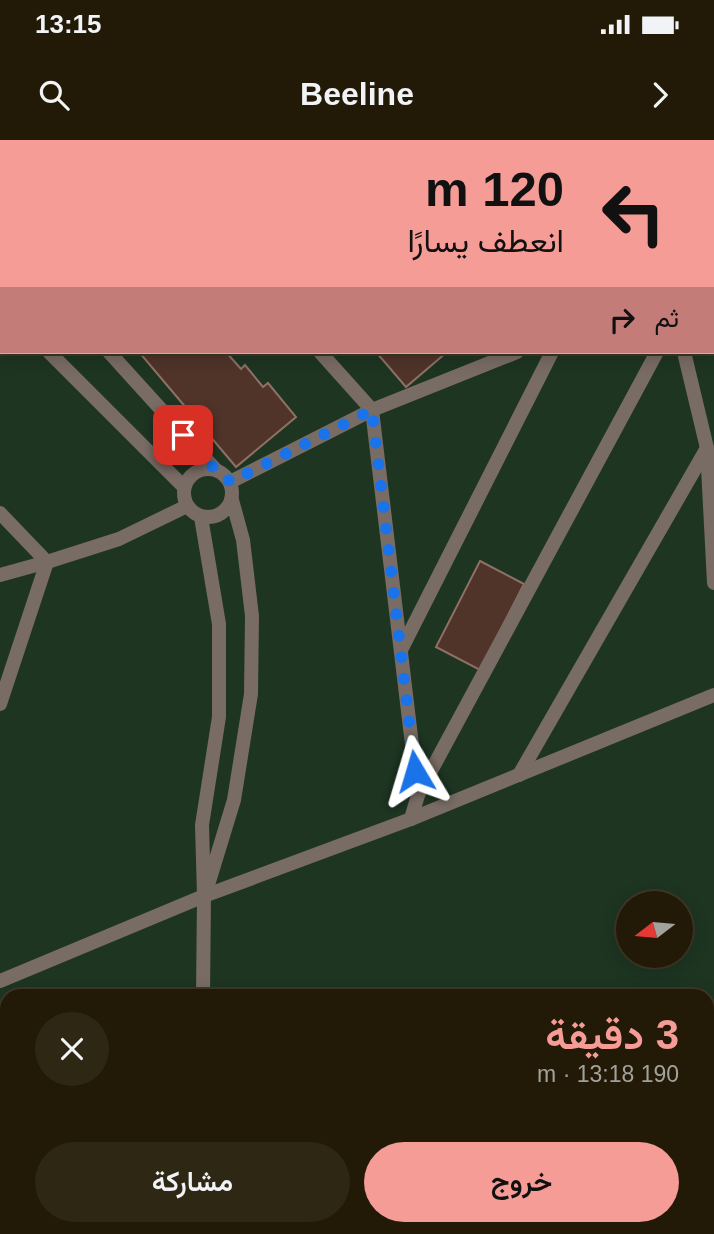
<!DOCTYPE html>
<html lang="ar">
<head>
<meta charset="utf-8">
<style>
	:root { --surface:#221a06; --page:#2e2714; --text:#f1f3f6; --muted:#a2a19b; --line:#3f3828; --accent:#f59c96 }
	body { margin:0; font-family:Helvetica,Vazirmatn,sans-serif; background:var(--page); color:var(--text); direction:rtl; height:100vh; display:flex; flex-direction:column; font-size:26px; white-space:nowrap }
	* { box-sizing:border-box; margin:0 }
	p { font-size:23px; color:var(--muted) }
	.icon { flex:none; width:38px; height:38px; fill:none; stroke:currentColor; stroke-width:2; stroke-linecap:round; stroke-linejoin:round }
	.map { position:relative; flex:1; overflow:hidden; direction:ltr }
	.details { position:absolute; left:0px; top:849px; width:714px; height:247px; display:flex; flex-direction:column; background:var(--surface); border-radius:21px 21px 0 0; box-shadow:0 4px 18px #0003,0 0 0 2px var(--line); direction:rtl }
	.details>* { flex:none }
	.hud { position:absolute; left:0px; top:0px; width:714px; height:214px; box-shadow:0 4px 18px #0003,0 0 0 2px var(--line); direction:rtl; background:#f59c96; color:#111; overflow:hidden }
	.needle { width:46px; rotate:254deg }
	.fabs { position:absolute; left:616px; top:751px; display:grid; gap:14px }
	.fabs a { display:grid; place-items:center; width:77px; height:77px; border-radius:50%; background:var(--surface); box-shadow:0 4px 18px #0003,0 0 0 2px var(--line); font-size:35px }
	.pin { position:absolute; display:grid; place-items:center; width:60px; height:60px; color:#fff; margin:-30px; border-radius:14px; box-shadow:0 4px 10px #0006 }
	.me { position:absolute; width:77px; margin:-38px; rotate:353deg; stroke-linejoin:round; filter:drop-shadow(0 0 5px #0008) }
	.turn { display:flex; align-items:center; gap:24px; height:147px; padding:0 35px; font-size:32px }
	.turn .icon { width:91px; height:91px; stroke-width:2.5 }
	.turn b { display:block; font-size:49px; line-height:60px }
	.then { display:flex; align-items:center; height:66px; padding:0 35px; background:#0003; gap:14px; font-size:26px }
	.round { display:grid; place-items:center; flex:none; width:74px; height:74px; border-radius:37px; background:var(--page) }
	.headline { display:flex; align-items:center; justify-content:space-between; height:119px; padding:0 35px }
	h1 { font-size:42px; font-weight:600; line-height:52px; color:var(--accent) }
	.primary-button { display:flex; gap:14px; margin-top:auto; padding:14px 35px }
	.primary-button a { flex:1; height:80px; border-radius:42px; background:var(--accent); color:#111; font-size:28px; font-weight:600; line-height:80px; text-align:center }
	.primary-button a+a { background:var(--page); color:var(--text) }
	.status { display:flex; justify-content:space-between; align-items:center; height:49px; padding:0 35px; background:var(--surface); direction:ltr }
	.status svg { height:19px; fill:currentColor }
	header { display:flex; justify-content:space-between; align-items:center; height:91px; padding:0 35px; background:var(--surface); font-size:32px; font-weight:600 }
	.map>svg:first-child { display:block }
	.green { fill:#1e3522; fill-rule:evenodd }
	.building { fill:#50342a; stroke:#8f7064; stroke-width:2 }
	.lines { fill:none; stroke-linecap:round; stroke-linejoin:round }
	.minor { stroke:#796c65; stroke-width:14 }
	.route { stroke:#1a73e8; stroke-width:12; stroke-dasharray:0 21.6 }
</style>
</head>
<body>
<div class="status"><b>13:15</b><svg viewBox="0 0 49 12"><path d="M0 12V9h3v3zM5 12V6h3v6zM10 12V3h3v9zM15 12V0h3v12zM26 1h20v11H26zM47 4h2v5h-2z"/></svg></div>
<header><svg class="icon" aria-label="forward" viewBox="0 0 24 24"><path d="M9 5l7 7-7 7"/></svg>Beeline<svg class="icon" aria-label="search" viewBox="0 0 24 24"><circle cx="10" cy="10" r="6"/><path d="M15 15l6 6"/></svg></header>
<div class="map">
<svg width="714" height="1094" viewBox="0 0 714 1094">
	<rect width="100%" height="100%" fill="#2e2308"/>
	<path class="green" d="M0,0H714V1094H0ZM2,2H712V212H2ZM628,763H681V816H628ZM7,856H707V1088H7Z"/>
	<g class="building">
		<path d="M179,0H267L268,2H180Z"/>
		<path d="M428,0H509L510,2H426Z"/>
		<path d="M139,212H226L241,229L245,225L263,247L268,243L296,277L236,327Z"/>
		<path d="M376,212H447L406,247Z"/>
		<path d="M480,421L524,444L480,530L436,507Z"/>
	</g>
	<g class="lines">
		<g class="minor">
			<path d="M385,0L386,2"/>
			<path d="M599,0L600,2"/>
			<path d="M118,2L120,0"/>
			<path d="M584,2V0"/>
			<path d="M0,102L2,104"/>
			<path d="M0,163L2,165"/>
			<path d="M712,163L714,162"/>
			<path d="M49,212L184,347"/>
			<path d="M109,212L215,329"/>
			<path d="M320,212L372,270L418,655L411,679"/>
			<path d="M684,212L707,308L714,443"/>
			<circle cx="208" cy="353" r="24"/>
			<path d="M230,342L372,270L517,212"/>
			<path d="M0,373L47,422L0,564"/>
			<path d="M201,377L219,484V577L202,685L204,756L203,856"/>
			<path d="M0,435L47,422L119,399L187,366"/>
			<path d="M401,510L552,212"/>
			<path d="M519,635L707,308"/>
			<path d="M418,655L657,212"/>
			<path d="M208,745L234,660L251,554L252,476L243,400L232,360"/>
			<path d="M0,841L204,756L411,679L714,555"/>
			<path d="M258,1088L261,1094"/>
		</g>
	</g>
	<g class="lines">
		<path class="route" d="M183,295L215,329L224,334L230,342L372,270L415,631"/>
	</g>
</svg>
<div class="fabs">
<a><svg class="needle" viewBox="-14 -14 28 28"><path d="M0-13l5 13h-10z" fill="#e53935"/><path d="M0 13l5-13h-10z" fill="#a2a19b"/></svg></a>
</div>
<div class="pin" style="left:183px;top:295px;background:#d93025"><svg class="icon" aria-label="arrive" viewBox="0 0 24 24"><path d="M6 21V4h12l-3 4 3 4H6"/></svg></div>
<svg class="me" style="left:415px;top:631px" viewBox="-20 -20 40 40"><path d="M0-17L14 15 0 8-14 15z" fill="#1a73e8" stroke="#fff" stroke-width="4"/></svg>
<div class="hud">
<div class="turn"><svg class="icon" aria-label="left" viewBox="0 0 24 24"><path d="M17 20v-9H6M10 6l-5 5 5 5"/></svg><div><b>120 m</b>انعطف يسارًا</div></div>
<div class="then">ثم<svg class="icon" aria-label="right" viewBox="0 0 24 24"><path d="M7 20v-9h11M14 6l5 5-5 5"/></svg></div>
</div>
<section class="details">
<div class="headline"><div><h1>3 دقيقة</h1><p>190 m · 13:18</p></div><a class="round"><svg class="icon" aria-label="close" viewBox="0 0 24 24"><path d="M6 6l12 12M18 6L6 18"/></svg></a></div>
<div class="primary-button"><a>خروج</a><a>مشاركة</a></div>
</section>
</div>
</body>
</html>
